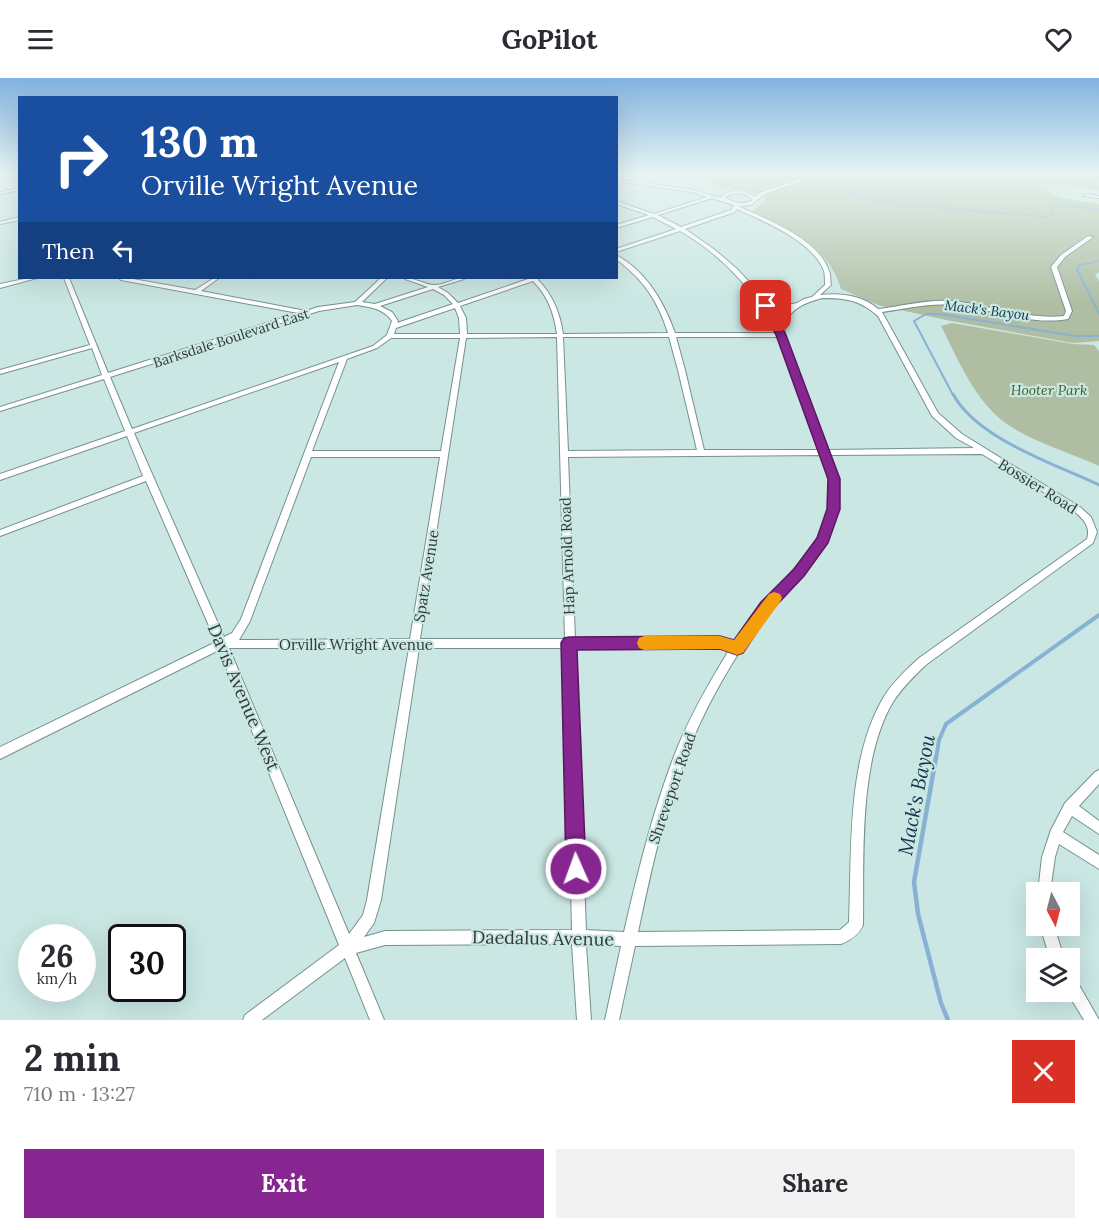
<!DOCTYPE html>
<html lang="en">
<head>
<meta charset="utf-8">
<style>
	:root { --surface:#fff; --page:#f2f2f3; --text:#2b2b33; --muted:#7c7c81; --accent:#872690 }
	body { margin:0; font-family:Lora,serif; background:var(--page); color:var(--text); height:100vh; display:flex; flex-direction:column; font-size:22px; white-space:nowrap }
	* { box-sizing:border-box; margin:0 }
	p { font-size:20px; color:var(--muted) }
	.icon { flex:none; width:33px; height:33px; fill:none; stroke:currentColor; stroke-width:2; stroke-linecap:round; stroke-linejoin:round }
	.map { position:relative; height:942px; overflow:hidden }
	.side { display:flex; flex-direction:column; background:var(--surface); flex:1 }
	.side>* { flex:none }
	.hud { position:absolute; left:18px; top:18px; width:600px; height:183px; border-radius:0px; box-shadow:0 6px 24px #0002; background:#1a4fa0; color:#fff; overflow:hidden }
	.needle { width:39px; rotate:173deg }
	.fabs { position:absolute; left:1026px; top:804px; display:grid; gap:12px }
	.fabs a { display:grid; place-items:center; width:54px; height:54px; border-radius:0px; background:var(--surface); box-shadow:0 6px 24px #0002; font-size:30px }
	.speed { position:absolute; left:18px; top:846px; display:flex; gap:12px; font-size:30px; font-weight:700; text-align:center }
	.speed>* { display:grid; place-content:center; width:78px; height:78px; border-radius:50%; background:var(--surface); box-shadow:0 6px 24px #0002; line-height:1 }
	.speed small { font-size:15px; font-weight:400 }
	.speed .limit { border:3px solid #111; border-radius:9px; background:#fff; color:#111 }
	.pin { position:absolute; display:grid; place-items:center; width:51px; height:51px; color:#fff; margin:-26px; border-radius:12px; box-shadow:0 3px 9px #0006 }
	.me { position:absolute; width:66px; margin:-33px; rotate:358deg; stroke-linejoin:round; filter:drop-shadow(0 0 4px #0008) }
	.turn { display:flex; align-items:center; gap:21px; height:126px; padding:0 24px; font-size:27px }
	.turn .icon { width:78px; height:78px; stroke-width:2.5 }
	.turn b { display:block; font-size:42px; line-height:51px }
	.then { display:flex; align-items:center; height:57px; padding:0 24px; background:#0003; gap:12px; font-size:22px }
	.round { display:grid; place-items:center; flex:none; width:63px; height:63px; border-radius:0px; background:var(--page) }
	.overview { display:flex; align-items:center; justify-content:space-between; height:102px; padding:0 24px }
	h1 { font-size:36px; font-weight:700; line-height:45px }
	.button { display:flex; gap:12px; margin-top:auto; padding:12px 24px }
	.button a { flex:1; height:69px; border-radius:0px; background:var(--accent); color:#fff; font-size:24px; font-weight:700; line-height:69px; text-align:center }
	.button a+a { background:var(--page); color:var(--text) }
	header { display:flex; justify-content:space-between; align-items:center; height:78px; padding:0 24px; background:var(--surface); font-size:27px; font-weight:700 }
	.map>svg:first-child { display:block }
	.green { fill:#afbea3 }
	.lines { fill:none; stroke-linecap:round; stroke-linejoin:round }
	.stream-far4 { stroke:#87b2d3; stroke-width:1.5 }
	.stream-far3 { stroke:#87b2d3; stroke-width:2 }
	.stream-far2 { stroke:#87b2d3; stroke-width:3 }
	.stream-far1 { stroke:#87b2d3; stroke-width:4 }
	.stream { stroke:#87b2d3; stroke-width:4.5 }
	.minor-casing { stroke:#76918e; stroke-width:2 }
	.minor { fill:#fff; fill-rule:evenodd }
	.route { fill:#872690; stroke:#58195e; stroke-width:1.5 }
	.slow { fill:#f59e0b }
	.labels { text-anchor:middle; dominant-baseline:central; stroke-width:4.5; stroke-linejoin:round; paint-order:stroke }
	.far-water-label { font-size:14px; font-style:italic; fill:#10324a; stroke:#cae7e3 }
	.far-street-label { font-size:14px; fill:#2f3a39; stroke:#cae7e3 }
	.far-park-label { font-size:14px; font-style:italic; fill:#3e5e21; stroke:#cae7e3 }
	.street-label { font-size:15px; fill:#2f3a39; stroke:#cae7e3 }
	.near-street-label { font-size:18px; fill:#2f3a39; stroke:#cae7e3 }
	.near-water-label { font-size:20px; font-style:italic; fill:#10324a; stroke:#cae7e3 }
</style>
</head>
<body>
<header><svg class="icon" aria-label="menu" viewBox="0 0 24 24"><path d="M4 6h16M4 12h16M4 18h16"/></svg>GoPilot<svg class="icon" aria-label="heart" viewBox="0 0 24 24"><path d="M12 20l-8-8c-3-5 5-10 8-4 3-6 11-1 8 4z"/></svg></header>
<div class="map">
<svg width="1099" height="942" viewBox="0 0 1099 942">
	<rect width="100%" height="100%" fill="#cae7e3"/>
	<g class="green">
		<path d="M689,95H1099V112L1056,107L1044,110C1056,122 1082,123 1099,126V194L1095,197L1099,203V263L1073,265L946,242L878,227L841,211C827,166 791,154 753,133L765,123V119L744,111H720L697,97Z"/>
		<path d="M952,245L1073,266L1094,267L1099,273V388C1069,374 1034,365 1007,346C975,324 958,281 941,248Z"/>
	</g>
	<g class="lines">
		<g class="stream-far4">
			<path d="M826,108L886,125L1047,139L1052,136L1054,129L1059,127L1099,131"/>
			<path d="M1076,193L1080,187L1099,183"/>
		</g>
		<g class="stream-far3">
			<path d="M1077,191L1099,236"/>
			<path d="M953,317L914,243L926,236H940L1075,258H1099"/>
		</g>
		<path class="stream-far2" d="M953,316C977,361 1055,386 1099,407"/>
		<path class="stream-far1" d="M936,681L939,662L946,646L1099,537"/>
		<path class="stream" d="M936,679L914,804L918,836L941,925L948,942"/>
		<defs>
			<g id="minor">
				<path d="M817,95H824L763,117L751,127L738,128C766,141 819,161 829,193C831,197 830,203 831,207L820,217C840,215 862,217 878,231C903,228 928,221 952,223C990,227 1026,242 1064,238L1066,233L1051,189L1061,177L1088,158L1093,159L1065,179L1057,189L1072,233L1068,241C1029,248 991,230 952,227C928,225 905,231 882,234L938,335L962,356L1080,429L1091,439L1097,454L1093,465L927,586C914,598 902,610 893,624C858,682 864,781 863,847C859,857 851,862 841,866L635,868L619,942H605L621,868L586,866L591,942H577L572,866L385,867L356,875L384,942H370L345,880L262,942H243L245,937L339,867L219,572L0,681V669L216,564L146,403L0,458V452L143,398L127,358L0,402V396L125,353L104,301L0,333V329L102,297L92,270L0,296V292L90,267L64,200H69L108,295L298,235L121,202L119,200H127L195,212L214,200H219L201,213L306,233L318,229L355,224L381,200H387L362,224L375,226L428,209L405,201V200C415,200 426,207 434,207C445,207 454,200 464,200V201L438,209L448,215L458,225L531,200H539L538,202C553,217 560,235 563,256L668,255C658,223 644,202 616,181V177C646,193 664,224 675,255H777C754,212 722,177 680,153L616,174V171L676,151L653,139L616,150V147L649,137L616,126V123L654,136L707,119L693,114L616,103V101L694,112L720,120C729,110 745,111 755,119L759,115ZM740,115L747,117L753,122C743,128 734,125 725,119L731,116ZM712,120L734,127L731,132L681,149L658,137ZM737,131C763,143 813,163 824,193C825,197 825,202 825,207L812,219L804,221L797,225L782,228L764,223L755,210L736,190L715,172L685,151L735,134ZM533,203C548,218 554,235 557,256H467L466,240L460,228ZM433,211L444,217L453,226L397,245L398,243L392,234L380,228ZM822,220C846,220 860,222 878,238L932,338L956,360L974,370L828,372L784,257C785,252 785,246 787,242C794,228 809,224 822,220ZM357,227C371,229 384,231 392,243L387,257L373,268L132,351L110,299L319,233ZM767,227L782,232L790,230L781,242L780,248ZM455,230L459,240L460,256H394L396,250ZM557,259L565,561H420L466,260ZM563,259H669L678,292L697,372L568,373ZM676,259H779L820,372H704L685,292ZM391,260H460L441,373H312L347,281L377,270ZM339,284L241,541L232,555L224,559L134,355ZM982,376L1074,433C1083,441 1091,448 1087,461L919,580C907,591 894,603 885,617C846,680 852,773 849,844L840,852L638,854C651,793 664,731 688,673C703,635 723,599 745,565C757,547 771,530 785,514C803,494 823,474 833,448C841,425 839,400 830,377ZM822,377C845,437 815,468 777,510C761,528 747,545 734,565L720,561H575L568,379ZM311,379H440L410,561L239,562L250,543ZM720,569L729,572C709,605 690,638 676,673C653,732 638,793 624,854L586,852L575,570ZM229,570H409L367,822L363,837L349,856ZM419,570H565L572,852L385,853L364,859L374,845L381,822Z"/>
				<path d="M20,98V100L0,104V102Z"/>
				<path d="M20,110V112L0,116V114Z"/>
				<path d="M1085,116L1099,118V120L1083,118Z"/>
				<path d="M20,139V142L0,146V144Z"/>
				<path d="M29,200H37L0,210V206Z"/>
				<path d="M1099,692V706L1079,728L1099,743V756L1072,738L1063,754L1099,777V791L1059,766L1055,779L1050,814H1038L1042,779L1051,752L1065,725L1095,694Z"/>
				<path d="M1040,848H1054L1064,880H1050Z"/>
				<path d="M1070,898L1075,900L1099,942H1084L1067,914H1070Z"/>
			</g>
		</defs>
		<use href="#minor" class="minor-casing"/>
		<use href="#minor" class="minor"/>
	</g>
	<linearGradient id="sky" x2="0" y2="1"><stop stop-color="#81b3e0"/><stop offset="0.42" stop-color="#e7f4f2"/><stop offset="1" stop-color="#e7f4f2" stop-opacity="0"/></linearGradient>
	<rect width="1099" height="227" fill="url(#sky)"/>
	<path class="route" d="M763,226H770L786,257L840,401V431L828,465L804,498L771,533L743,575L737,577L720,571L577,572L586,791L583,798L576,801L569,798L566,791L561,565L564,560L569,559L720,558L734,562L761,524L794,491L817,460L827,431L828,401L776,257L762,228Z"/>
	<path class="slow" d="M774,514L780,516L782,520L780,524L743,575L737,577L720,571L644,572L639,570L637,565L639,560L644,558H720L734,562L769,516Z"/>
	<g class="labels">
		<g class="far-water-label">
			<text transform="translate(987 232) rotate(7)">Mack's Bayou</text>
		</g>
		<g class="far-street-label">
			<text transform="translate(231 260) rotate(-18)">Barksdale Boulevard East</text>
		</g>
		<g class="far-park-label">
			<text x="1049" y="312">Hooter Park</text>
		</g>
		<g class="street-label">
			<text transform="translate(1038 408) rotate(32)">Bossier Road</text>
			<text transform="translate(567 478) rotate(-92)">Hap Arnold Road</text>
			<text transform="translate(426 498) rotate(-81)">Spatz Avenue</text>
			<text x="356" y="566">Orville Wright Avenue</text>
			<text transform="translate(672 710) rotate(-71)">Shreveport Road</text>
		</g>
		<g class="near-street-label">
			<text transform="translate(244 619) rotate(67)">Davis Avenue West</text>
			<text transform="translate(543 860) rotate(1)">Daedalus Avenue</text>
		</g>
		<g class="near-water-label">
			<text transform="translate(916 717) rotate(-79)">Mack's Bayou</text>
		</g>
	</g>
</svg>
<div class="fabs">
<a><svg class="needle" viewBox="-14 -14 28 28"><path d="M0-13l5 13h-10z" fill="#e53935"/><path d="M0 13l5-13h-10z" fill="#7c7c81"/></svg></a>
<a><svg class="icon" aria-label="layers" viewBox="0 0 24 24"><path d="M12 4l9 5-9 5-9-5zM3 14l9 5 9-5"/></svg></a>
</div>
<div class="speed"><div>26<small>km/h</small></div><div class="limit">30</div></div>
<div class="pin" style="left:766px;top:228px;background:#d93025"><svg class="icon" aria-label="arrive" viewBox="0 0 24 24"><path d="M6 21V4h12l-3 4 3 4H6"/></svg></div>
<svg class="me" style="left:576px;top:791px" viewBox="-20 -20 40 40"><circle r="17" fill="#872690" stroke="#fff" stroke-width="3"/><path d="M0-11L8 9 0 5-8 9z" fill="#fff"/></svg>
<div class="hud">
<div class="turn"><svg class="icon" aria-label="right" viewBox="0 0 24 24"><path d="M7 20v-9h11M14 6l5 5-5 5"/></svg><div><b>130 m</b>Orville Wright Avenue</div></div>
<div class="then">Then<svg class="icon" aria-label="left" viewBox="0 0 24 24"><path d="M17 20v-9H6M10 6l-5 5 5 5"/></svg></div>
</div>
</div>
<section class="side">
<div class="overview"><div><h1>2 min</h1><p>710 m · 13:27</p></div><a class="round" style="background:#d93025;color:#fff"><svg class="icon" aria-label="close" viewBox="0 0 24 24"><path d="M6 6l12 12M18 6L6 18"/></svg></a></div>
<div class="button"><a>Exit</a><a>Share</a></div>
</section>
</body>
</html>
